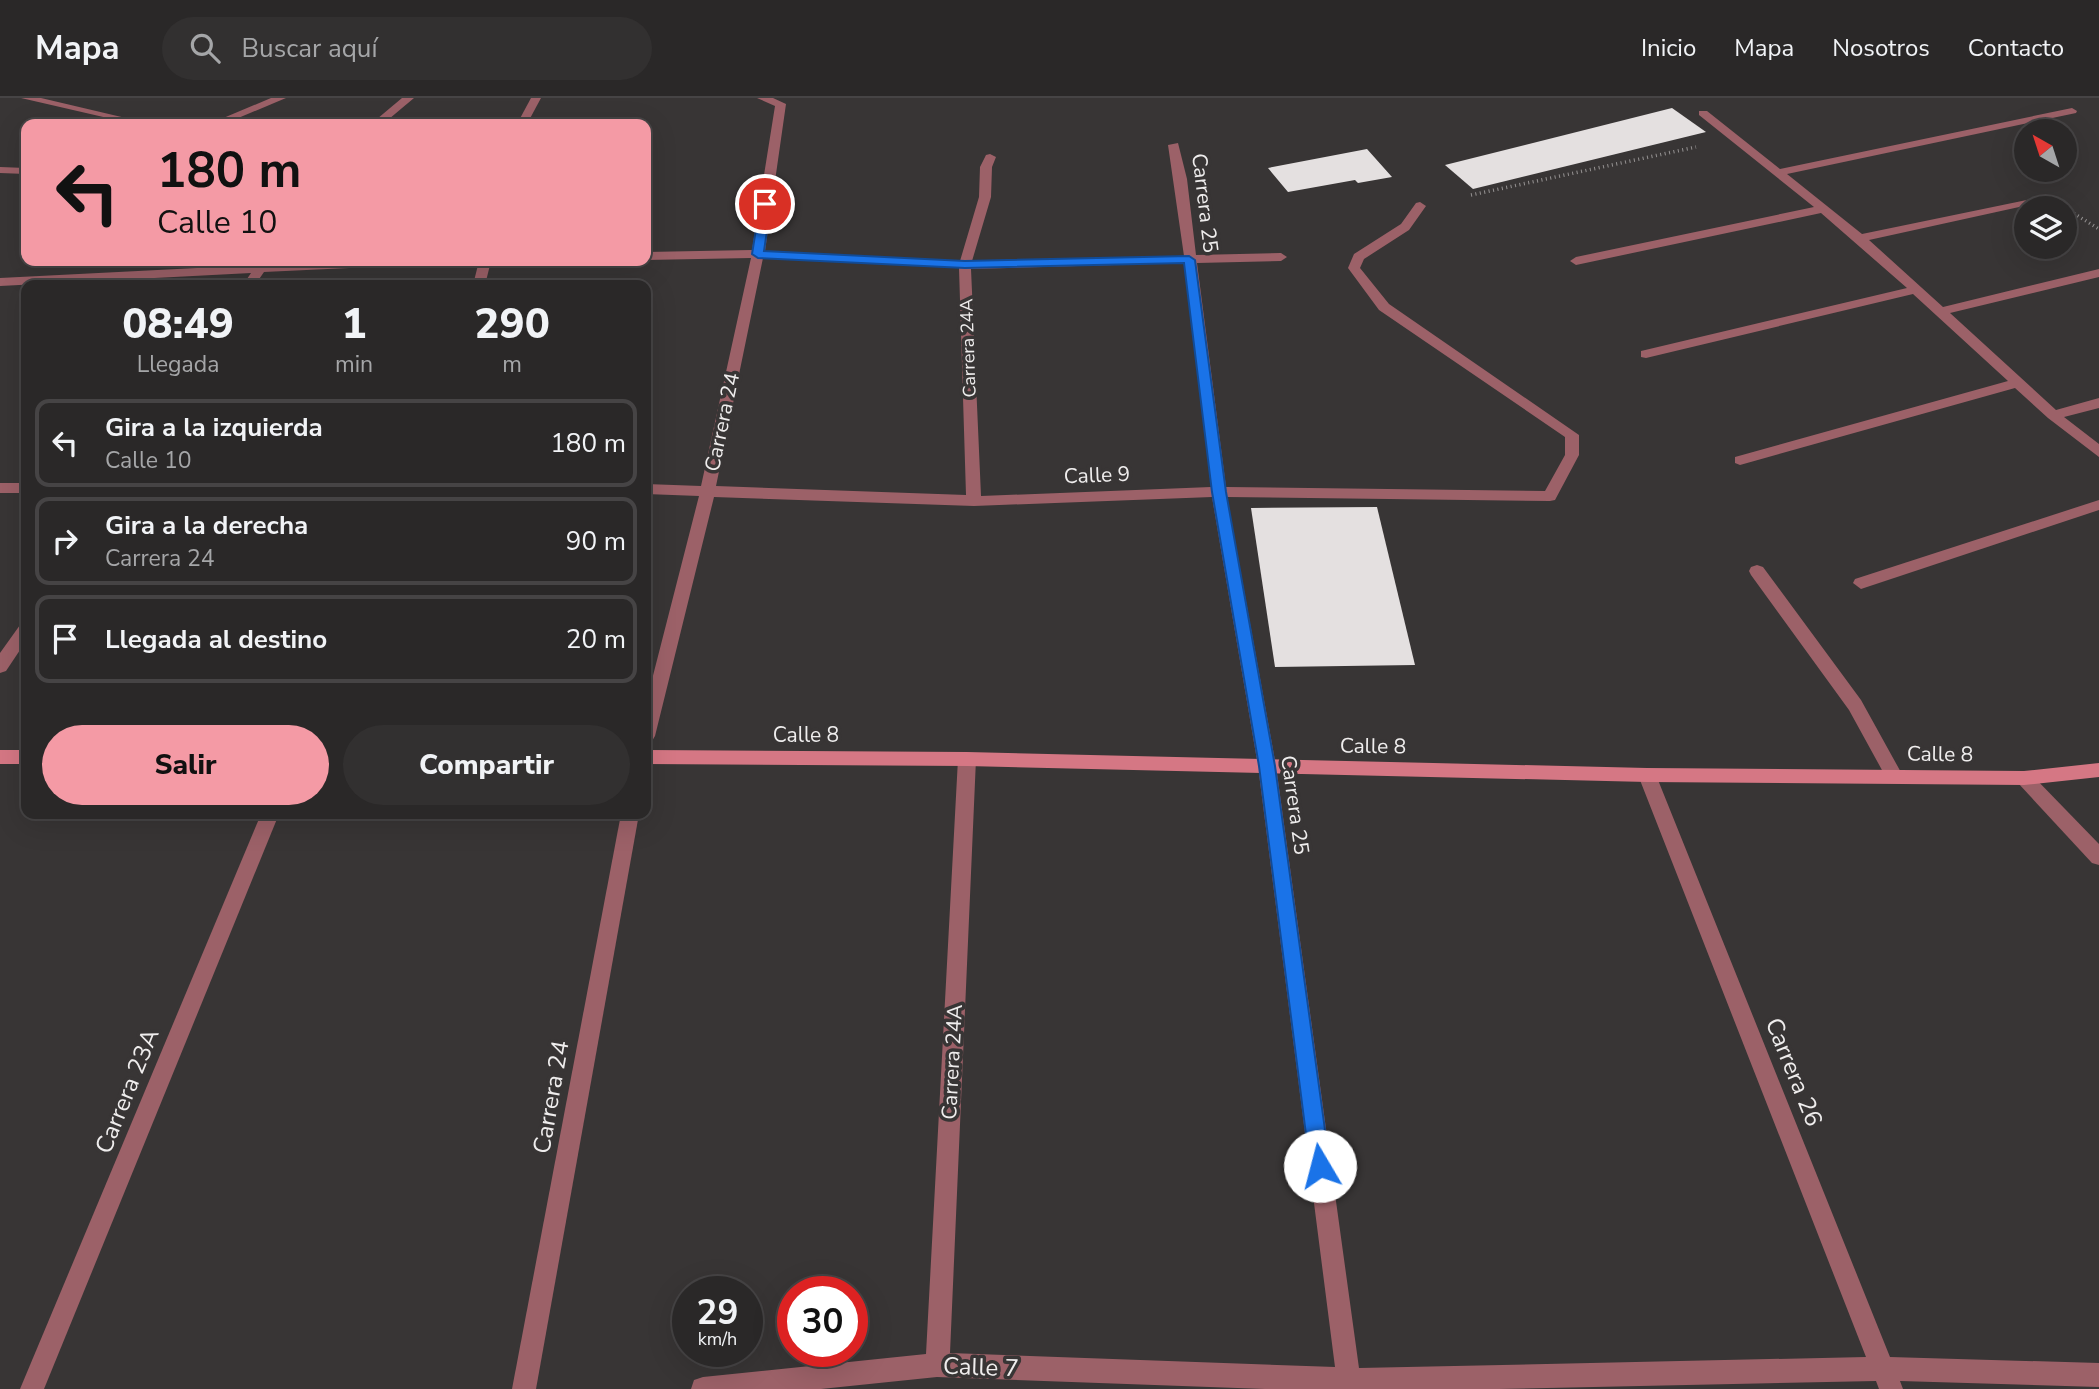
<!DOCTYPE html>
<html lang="es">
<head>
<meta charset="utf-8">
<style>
	:root { --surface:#2a2828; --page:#323030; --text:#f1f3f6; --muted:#a5a6a8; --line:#464445; --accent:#f49aa5 }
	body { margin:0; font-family:"Nunito Sans",sans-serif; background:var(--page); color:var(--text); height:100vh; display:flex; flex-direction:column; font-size:26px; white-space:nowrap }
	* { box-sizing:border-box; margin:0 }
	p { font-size:23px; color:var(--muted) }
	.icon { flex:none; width:38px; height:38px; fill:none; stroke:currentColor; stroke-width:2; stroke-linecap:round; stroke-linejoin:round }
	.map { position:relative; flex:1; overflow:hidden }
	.details { position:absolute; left:21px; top:182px; width:630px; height:539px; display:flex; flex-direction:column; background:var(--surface); border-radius:14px; box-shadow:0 7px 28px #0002,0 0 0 2px var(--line) }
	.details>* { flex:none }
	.top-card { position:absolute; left:21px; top:21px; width:630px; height:147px; border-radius:14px; box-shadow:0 7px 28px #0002,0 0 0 2px var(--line); background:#f49aa5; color:#111; overflow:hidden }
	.needle { width:46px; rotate:321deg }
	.controls { position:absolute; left:2014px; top:21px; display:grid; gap:14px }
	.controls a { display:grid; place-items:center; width:63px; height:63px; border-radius:50%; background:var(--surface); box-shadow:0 7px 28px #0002,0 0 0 2px var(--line); font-size:35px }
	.speed { position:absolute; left:672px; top:1178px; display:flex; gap:14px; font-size:35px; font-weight:700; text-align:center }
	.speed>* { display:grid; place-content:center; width:91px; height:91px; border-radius:50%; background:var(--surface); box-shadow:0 7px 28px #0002,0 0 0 2px var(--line); line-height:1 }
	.speed small { font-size:18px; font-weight:400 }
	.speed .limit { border:10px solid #d22; background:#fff; color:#111 }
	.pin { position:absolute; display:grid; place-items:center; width:60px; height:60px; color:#fff; margin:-30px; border:4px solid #fff; border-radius:50%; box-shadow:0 2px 7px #0007 }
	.me { position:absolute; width:77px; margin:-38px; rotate:352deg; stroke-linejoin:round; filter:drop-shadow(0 0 5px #0008) }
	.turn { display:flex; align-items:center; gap:24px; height:147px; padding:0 21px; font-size:32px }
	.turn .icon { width:91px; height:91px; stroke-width:2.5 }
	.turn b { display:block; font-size:49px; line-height:60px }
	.eta { display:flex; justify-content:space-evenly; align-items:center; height:119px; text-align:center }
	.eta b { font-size:42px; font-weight:800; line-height:49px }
	.action { display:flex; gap:14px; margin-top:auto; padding:14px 21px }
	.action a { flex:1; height:80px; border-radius:42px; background:var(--accent); color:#111; font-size:28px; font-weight:800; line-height:80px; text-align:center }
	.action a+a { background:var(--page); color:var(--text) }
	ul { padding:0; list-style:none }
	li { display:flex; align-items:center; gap:21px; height:88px; margin:0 14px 10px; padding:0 7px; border:4px solid var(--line); border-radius:14px }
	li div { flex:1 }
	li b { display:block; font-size:26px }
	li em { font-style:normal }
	header { display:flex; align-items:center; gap:42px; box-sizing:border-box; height:98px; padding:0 35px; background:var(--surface); border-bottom:2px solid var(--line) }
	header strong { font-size:33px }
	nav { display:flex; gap:38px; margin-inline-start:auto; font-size:24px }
	.search { width:490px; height:63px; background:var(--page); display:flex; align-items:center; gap:18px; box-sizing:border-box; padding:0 24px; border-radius:38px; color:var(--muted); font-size:26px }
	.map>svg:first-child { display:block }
	.building { fill:#e4e0e0 }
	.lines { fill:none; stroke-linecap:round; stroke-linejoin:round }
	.path { stroke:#969393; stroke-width:3.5; stroke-dasharray:1 3.5; stroke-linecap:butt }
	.lane { fill:#9c6168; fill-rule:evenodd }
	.street { fill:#9c6168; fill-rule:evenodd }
	.secondary { fill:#d57784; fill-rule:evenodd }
	.route { fill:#1a73e8; stroke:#114b97; stroke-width:2 }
	.labels { text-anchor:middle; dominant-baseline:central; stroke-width:7; stroke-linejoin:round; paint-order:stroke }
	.far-street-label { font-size:18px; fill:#efeded; stroke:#383535 }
	.street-label { font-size:21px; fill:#efeded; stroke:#383535 }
	.near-street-label { font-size:24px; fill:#efeded; stroke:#383535 }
</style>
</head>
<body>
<header>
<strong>Mapa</strong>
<div class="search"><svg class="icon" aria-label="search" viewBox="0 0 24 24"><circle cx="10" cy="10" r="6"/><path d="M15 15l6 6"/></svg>Buscar aquí</div>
<nav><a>Inicio</a><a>Mapa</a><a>Nosotros</a><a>Contacto</a></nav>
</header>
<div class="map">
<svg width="2099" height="1291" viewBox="0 0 2099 1291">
	<rect width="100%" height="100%" fill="#383535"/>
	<g class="building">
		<path d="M1672,10L1706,34L1473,91L1445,67Z"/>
		<path d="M1367,51L1392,79L1358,85L1355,82L1288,94L1268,70Z"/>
		<path d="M1377,409L1415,567L1275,569L1251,410Z"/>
	</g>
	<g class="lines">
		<g class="path">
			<path d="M1471,97L1696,49"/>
			<path d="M2070,113L2099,131"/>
		</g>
		<path class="lane" d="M1757,467L1763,469L1861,602L1903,678L1900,683H1888L1849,612L1751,477L1749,473L1751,469Z"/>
		<g class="street">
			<path d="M21,0H41L130,21L125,24Z"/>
			<path d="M271,0H286L224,26H209Z"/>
			<path d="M402,0H414L383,26H371Z"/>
			<path d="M531,0H541L527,26H517Z"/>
			<path d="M757,0H773L786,6L765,153L960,163L979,99L980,69L986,57L990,56L996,59L992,69L991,99L972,163L1184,158L1168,47L1178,45L1187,81L1196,157L1281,155L1287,159L1281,163L1197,165L1226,389L1545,393L1565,357V339L1379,212L1348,170L1354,156L1401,126L1416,105L1420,104L1426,108L1409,132L1364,161L1360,170L1389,206L1579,337V357L1555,402L1550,403L1227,399L1276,668L1359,1270L1866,1259L1638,677L1641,672H1653L1656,677L1890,1259L2099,1265V1289L1900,1283L1903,1291H1879L1876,1283L1498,1291H1265L937,1279L821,1291H691L694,1282L703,1279L926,1256L958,661L961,656H973L976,661L950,1255L1335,1269L1258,668L1212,399L974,408L714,399L655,638L652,643L646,645V605L699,398L646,396V386L701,388L751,160L646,162V154L752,152L775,8ZM763,160L959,170L966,397L716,388ZM1185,165L1211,389L981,398L971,171Z"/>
			<path d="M2072,10L2077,13L2076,15L1787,76L1862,136L2051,97L2053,99L2047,103L1869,142L1943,209L2099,171V179L1950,215L2056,312L2099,300V310L2064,319L2099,346V359L2048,320L2015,290L1740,367L1735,365V359L2008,283L1913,196L1646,260L1641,259V253L1907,190L1821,115L1576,167L1570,163L1576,159L1814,109L1699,17V13H1707L1780,71Z"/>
			<path d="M0,69L26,70V76L0,75Z"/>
			<path d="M259,163H271L269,167L419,163L413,167L264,174L255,187H243L251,175L0,188V180L256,167Z"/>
			<path d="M479,163H491L485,187H473Z"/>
			<rect x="0" y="385" width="26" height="10"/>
			<path d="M2099,402V412L1861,491L1853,485L1855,481Z"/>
			<path d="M26,525V543L6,573L0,575V555L20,527Z"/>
			<path d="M2024,673L2030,675L2099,746V767L2092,765L2018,685L2015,680L2018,675Z"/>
			<path d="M261,716H279L44,1291H20Z"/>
			<path d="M621,716H639L536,1291H512Z"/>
		</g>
		<g class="secondary">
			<rect x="0" y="652" width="26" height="14"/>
			<path d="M646,652L967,654L1647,670L2024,673L2099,665V679L2024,687L1647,684L967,668L646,666Z"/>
		</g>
	</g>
	<path class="route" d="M765,103L771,106L764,153L965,163L1189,158L1195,162L1226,394L1275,668L1330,1068L1327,1075L1320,1078L1313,1075L1310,1068L1259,668L1212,394L1184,165L965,170L758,160L752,156L760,106Z"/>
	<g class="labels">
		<g class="far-street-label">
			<text transform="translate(968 250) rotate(-92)">Carrera 24A</text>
		</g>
		<g class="street-label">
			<text transform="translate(1205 105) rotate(83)">Carrera 25</text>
			<text transform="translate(722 324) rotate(-78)">Carrera 24</text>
			<text transform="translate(1097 377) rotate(-2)">Calle 9</text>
			<text x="806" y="637">Calle 8</text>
			<text transform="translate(1373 648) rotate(1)">Calle 8</text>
			<text transform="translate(1940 656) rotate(1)">Calle 8</text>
			<text transform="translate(1295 707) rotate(82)">Carrera 25</text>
			<text transform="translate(952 964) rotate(-87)">Carrera 24A</text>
		</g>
		<g class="near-street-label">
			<text transform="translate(1794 974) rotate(68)">Carrera 26</text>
			<text transform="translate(127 993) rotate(-68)">Carrera 23A</text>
			<text transform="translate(551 999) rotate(-80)">Carrera 24</text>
			<text transform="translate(981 1269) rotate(2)">Calle 7</text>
		</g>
	</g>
</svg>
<div class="controls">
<a><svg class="needle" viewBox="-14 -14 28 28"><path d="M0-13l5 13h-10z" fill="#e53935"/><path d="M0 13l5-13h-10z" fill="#a5a6a8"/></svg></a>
<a><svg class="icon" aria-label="layers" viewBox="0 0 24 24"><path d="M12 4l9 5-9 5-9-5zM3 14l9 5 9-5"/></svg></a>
</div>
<div class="speed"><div>29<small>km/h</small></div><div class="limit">30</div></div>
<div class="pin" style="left:765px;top:106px;background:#d93025"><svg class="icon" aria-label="arrive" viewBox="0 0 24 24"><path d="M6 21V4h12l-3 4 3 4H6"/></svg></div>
<svg class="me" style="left:1320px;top:1068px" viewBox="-20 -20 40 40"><circle r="19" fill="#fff"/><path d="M0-13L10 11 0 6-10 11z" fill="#1a73e8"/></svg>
<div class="top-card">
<div class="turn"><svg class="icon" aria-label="left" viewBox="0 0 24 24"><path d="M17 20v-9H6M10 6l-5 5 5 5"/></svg><div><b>180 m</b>Calle 10</div></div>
</div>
<section class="details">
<div class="eta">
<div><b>08:49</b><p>Llegada</p></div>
<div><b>1</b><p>min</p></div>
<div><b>290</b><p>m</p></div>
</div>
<ul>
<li><svg class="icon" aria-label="left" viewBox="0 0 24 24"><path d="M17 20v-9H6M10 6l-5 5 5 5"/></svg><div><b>Gira a la izquierda</b><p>Calle 10</p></div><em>180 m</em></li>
<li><svg class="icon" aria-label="right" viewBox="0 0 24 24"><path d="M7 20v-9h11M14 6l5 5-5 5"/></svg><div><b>Gira a la derecha</b><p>Carrera 24</p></div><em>90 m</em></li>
<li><svg class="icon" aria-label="arrive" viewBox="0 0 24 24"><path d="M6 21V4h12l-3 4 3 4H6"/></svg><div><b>Llegada al destino</b></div><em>20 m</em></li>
</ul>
<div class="action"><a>Salir</a><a>Compartir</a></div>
</section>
</div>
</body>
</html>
